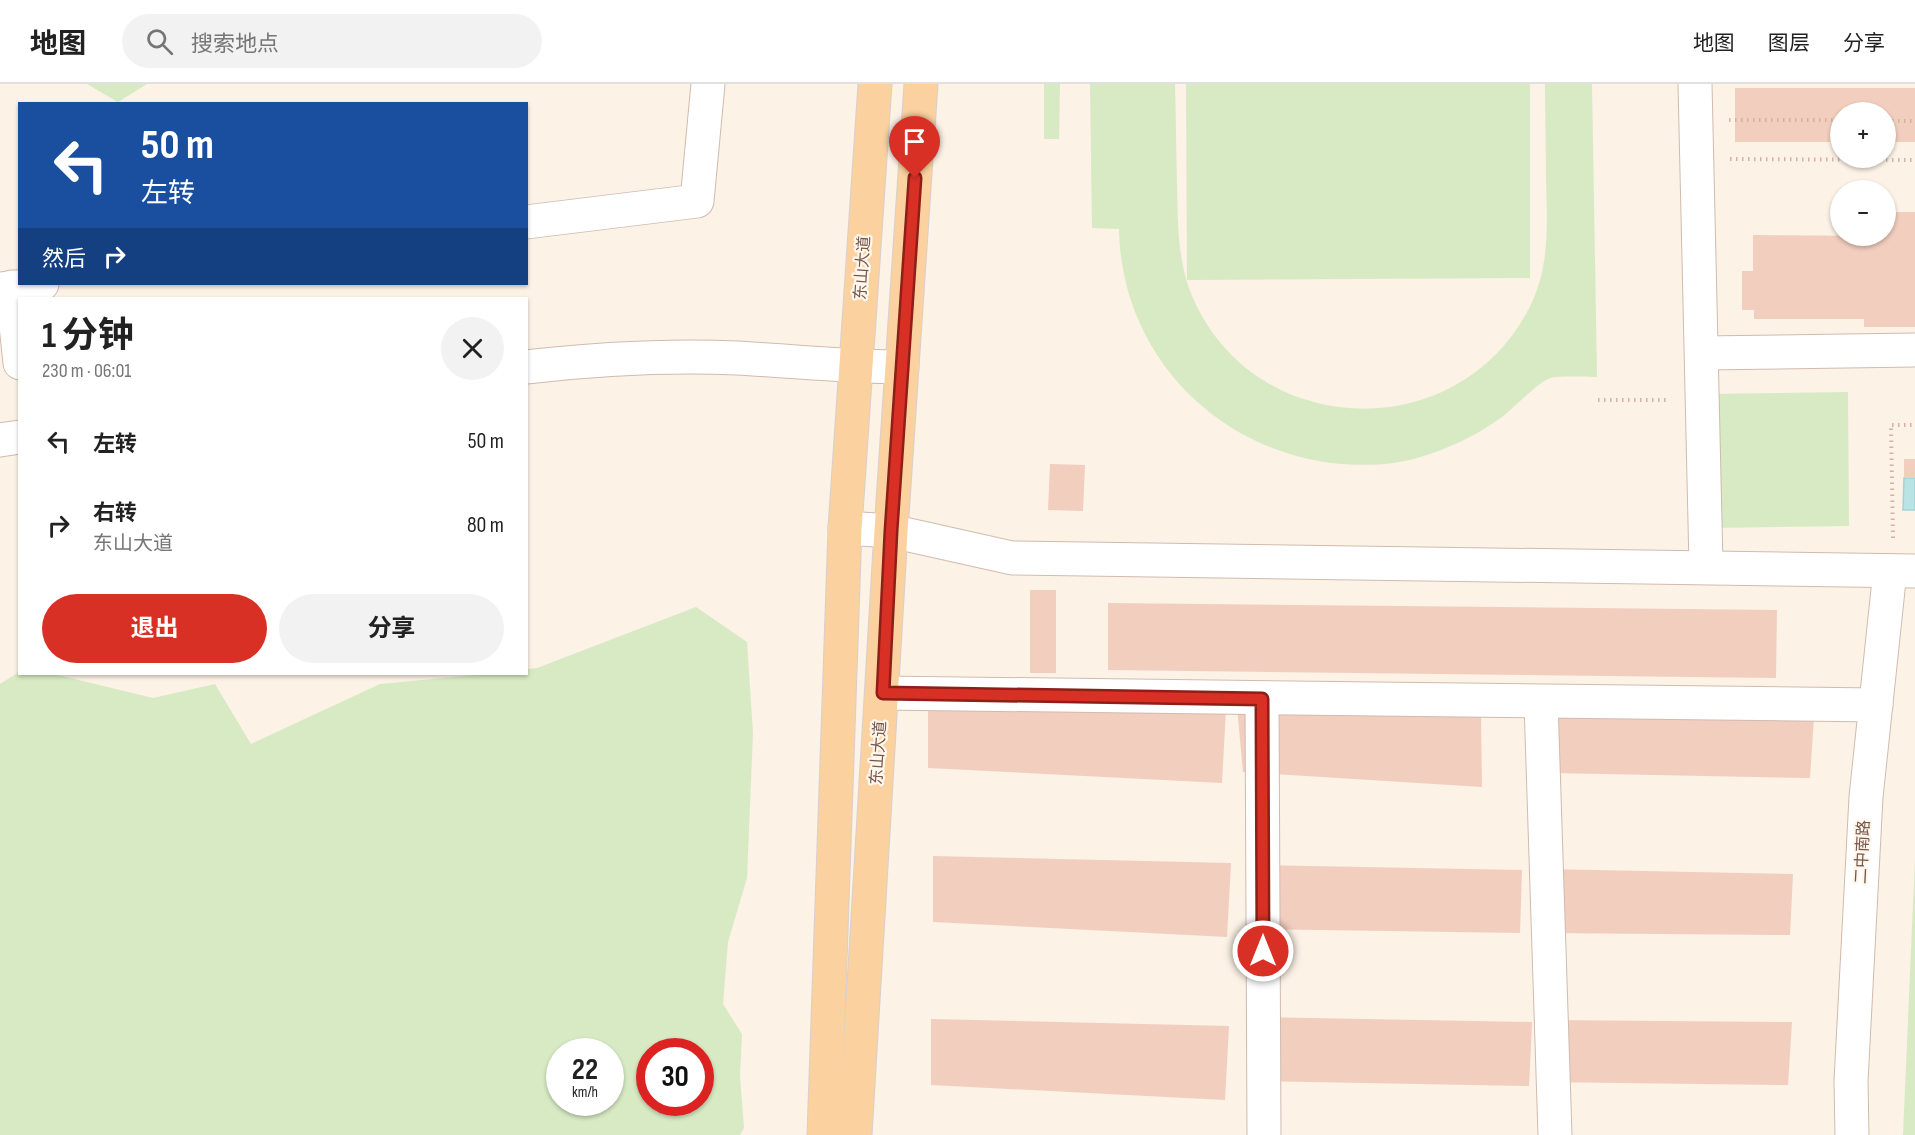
<!DOCTYPE html>
<html lang="zh">
<head>
<meta charset="utf-8">
<style>
	:root { --surface:#fff; --page:#f2f2f2; --text:#222; --muted:#767676; --line:#e0e0e0; --accent:#d93025 }
	body { margin:0; font-family:"Sofia Sans Condensed","Noto Sans SC",sans-serif; background:var(--page); color:var(--text); height:100vh; display:flex; flex-direction:column; font-size:22px; white-space:nowrap }
	* { box-sizing:border-box; margin:0 }
	p { font-size:20px; color:var(--muted) }
	.icon { flex:none; width:33px; height:33px; fill:none; stroke:currentColor; stroke-width:2; stroke-linecap:round; stroke-linejoin:round }
	.map { position:relative; flex:1; overflow:hidden }
	.drawer { position:absolute; left:18px; top:213px; width:510px; height:378px; display:flex; flex-direction:column; background:var(--surface); border-radius:0px; box-shadow:0 2px 4px #0004 }
	.drawer>* { flex:none }
	.hud { position:absolute; left:18px; top:18px; width:510px; height:183px; border-radius:0px; box-shadow:0 2px 4px #0004; background:#1a4fa0; color:#fff; overflow:hidden }
	.buttons { position:absolute; left:1830px; top:18px; display:grid; gap:12px }
	.buttons a { display:grid; place-items:center; width:66px; height:66px; border-radius:50%; background:var(--surface); box-shadow:0 2px 4px #0004; font-size:30px }
	.speed { position:absolute; left:546px; top:954px; display:flex; gap:12px; font-size:30px; font-weight:700; text-align:center }
	.speed>* { display:grid; place-content:center; width:78px; height:78px; border-radius:50%; background:var(--surface); box-shadow:0 2px 4px #0004; line-height:1 }
	.speed small { font-size:15px; font-weight:400 }
	.speed .limit { border:9px solid #d22; background:#fff; color:#111 }
	.pin { position:absolute; display:grid; place-items:center; width:51px; height:51px; color:#fff; margin:-62px -26px; border-radius:50% 50% 50% 0; rotate:-45deg; box-shadow:0 0 6px #0007 }
	.pin .icon { rotate:45deg }
	.me { position:absolute; width:66px; margin:-33px; rotate:0deg; stroke-linejoin:round; filter:drop-shadow(0 0 4px #0008) }
	.turn { display:flex; align-items:center; gap:21px; height:126px; padding:0 24px; font-size:27px }
	.turn .icon { width:78px; height:78px; stroke-width:2.5 }
	.turn b { display:block; font-size:42px; line-height:51px }
	.then { display:flex; align-items:center; height:57px; padding:0 24px; background:#0003; gap:12px; font-size:22px }
	.round { display:grid; place-items:center; flex:none; width:63px; height:63px; border-radius:32px; background:var(--page) }
	.overview { display:flex; align-items:center; justify-content:space-between; height:102px; padding:0 24px }
	h1 { font-size:36px; font-weight:700; line-height:45px }
	.action { display:flex; gap:12px; margin-top:auto; padding:12px 24px }
	.action a { flex:1; height:69px; border-radius:36px; background:var(--accent); color:#fff; font-size:24px; font-weight:700; line-height:69px; text-align:center }
	.action a+a { background:var(--page); color:var(--text) }
	ul { padding:0; list-style:none }
	li { display:flex; align-items:center; gap:18px; height:84px; padding:0 24px }
	li div { flex:1 }
	li b { display:block; font-size:22px }
	li em { font-style:normal }
	header { display:flex; align-items:center; gap:36px; box-sizing:border-box; height:84px; padding:0 30px; background:var(--surface); border-bottom:2px solid var(--line) }
	header strong { font-size:28px }
	nav { display:flex; gap:33px; margin-inline-start:auto; font-size:21px }
	.search { width:420px; height:54px; background:var(--page); display:flex; align-items:center; gap:15px; box-sizing:border-box; padding:0 21px; border-radius:33px; color:var(--muted); font-size:22px }
	.map>svg:first-child { display:block }
	.green { fill:#d7eac4; fill-rule:evenodd }
	.water { fill:#bae3e6; stroke:#a1d4d8; stroke-width:1.5 }
	.building { fill:#f1cebe }
	.lines { fill:none; stroke-linecap:round; stroke-linejoin:round }
	.minor-casing { stroke:#d0bbaf; stroke-width:35 }
	.major-casing { stroke:#d8d0cd; stroke-width:35 }
	.path { stroke:#d6b1a1; stroke-width:4; stroke-dasharray:1.5 4.5; stroke-linecap:butt }
	.minor { stroke:#fff; stroke-width:33 }
	.major { stroke:#fad19f; stroke-width:33 }
	.route-casing { stroke:#8d1f18; stroke-width:15 }
	.route { stroke:#d93025; stroke-width:10 }
	.labels { text-anchor:middle; dominant-baseline:central; stroke-width:4.5; stroke-linejoin:round; paint-order:stroke }
	.street-label { font-size:16px; fill:#75564b; stroke:#fff6ec }
</style>
</head>
<body>
<header>
<strong>地图</strong>
<div class="search"><svg class="icon" aria-label="search" viewBox="0 0 24 24"><circle cx="10" cy="10" r="6"/><path d="M15 15l6 6"/></svg>搜索地点</div>
<nav><a>地图</a><a>图层</a><a>分享</a></nav>
</header>
<div class="map">
<svg width="1915" height="1051" viewBox="0 0 1915 1051">
	<rect width="100%" height="100%" fill="#fcf2e6"/>
	<g class="green">
		<path d="M87,0H147L118,18Z"/>
		<path d="M1044,0H1060L1059,55H1044Z"/>
		<path d="M1090,0H1175C1176,33 1176,67 1177,100C1178,138 1177,176 1192,212C1255,360 1466,363 1533,216C1550,177 1547,137 1546,95C1546,64 1545,32 1545,0H1592L1597,293C1587,293 1555,291 1548,295C1535,301 1515,323 1502,333C1476,352 1448,365 1417,374C1390,382 1359,382 1331,379C1211,363 1121,266 1119,145L1092,144Z"/>
		<path d="M1186,0H1530V194L1187,196Z"/>
		<path d="M1848,308L1849,442L1708,444L1707,310Z"/>
		<path d="M696,523L747,558L753,649L747,794L728,858L723,920L742,950L740,992L744,1044L740,1051H0V600L19,588L54,590L153,614L215,600L251,660L380,600L485,590H526L527,585L537,584ZM560,968H610V1018H560ZM650,968H700V1018H650Z"/>
		<path d="M1915,774V1051H1903Z"/>
	</g>
	<path class="water" d="M1904,394H1915V426H1903Z"/>
	<g class="building">
		<path d="M1735,4H1915V58H1886V28H1840V58H1735Z"/>
		<path d="M1886,128H1915V243H1864V235H1754V226H1742V187H1753V151L1886,152Z"/>
		<rect x="1904" y="375" width="11" height="19"/>
		<path d="M1050,380L1085,381L1083,427L1048,426Z"/>
		<rect x="1030" y="506" width="26" height="83"/>
		<path d="M1108,519L1777,526L1776,594L1108,586Z"/>
		<path d="M928,618L1226,625L1222,699L928,684Z"/>
		<path d="M1237,623L1481,629L1482,703L1243,688Z"/>
		<path d="M1552,625L1814,633L1810,694L1553,689Z"/>
		<path d="M933,772L1231,779L1227,853L933,838Z"/>
		<path d="M1251,781L1522,786L1520,849L1252,845Z"/>
		<path d="M1544,785L1793,790L1790,851L1545,849Z"/>
		<path d="M1261,933L1532,938L1529,1002L1262,997Z"/>
		<path d="M931,935L1229,942L1225,1016L931,1001Z"/>
		<path d="M1544,936L1792,938L1788,1001L1542,998Z"/>
	</g>
	<g class="lines">
		<defs>
			<g id="minor">
				<path d="M1695,0L1706,482"/>
				<path d="M526,138L697,117L708,0"/>
				<path d="M12,203L20,279"/>
				<path d="M0,205L42,200"/>
				<path d="M1702,269L1915,266"/>
				<path d="M526,283C596,275 667,271 737,274C792,277 847,283 902,283"/>
				<path d="M0,356L20,353"/>
				<path d="M845,444L891,447L1012,474L1915,487"/>
				<path d="M883,609L1876,621"/>
				<path d="M1262,615L1264,1051"/>
				<path d="M1541,618L1555,1051"/>
				<path d="M1852,1051L1851,997L1866,713L1890,487"/>
			</g>
			<g id="major">
				<path d="M824,1051L845,444L875,0"/>
				<path d="M855,1051L891,447L921,0"/>
			</g>
		</defs>
		<use href="#minor" class="minor-casing"/>
		<use href="#major" class="major-casing"/>
		<g class="path">
			<path d="M1729,36H1840"/>
			<path d="M1886,37H1915"/>
			<path d="M1730,75L1915,76"/>
			<path d="M1598,316H1669"/>
			<path d="M1893,454L1891,341H1915"/>
		</g>
		<use href="#minor" class="minor"/>
		<use href="#major" class="major"/>
	</g>
	<g class="lines">
		<defs>
			<path id="route" d="M915,94L891,447L883,609L1262,615L1263,867"/>
		</defs>
		<use href="#route" class="route-casing"/>
		<use href="#route" class="route"/>
	</g>
	<g class="labels">
		<g class="street-label">
			<text transform="translate(863 184) rotate(-86)">东山大道</text>
			<text transform="translate(879 669) rotate(-86)">东山大道</text>
			<text transform="translate(1863 768) rotate(-87)">二中南路</text>
		</g>
	</g>
</svg>
<div class="buttons">
<a>+</a>
<a>−</a>
</div>
<div class="speed"><div>22<small>km/h</small></div><div class="limit">30</div></div>
<div class="pin" style="left:915px;top:94px;background:#d93025"><svg class="icon" aria-label="arrive" viewBox="0 0 24 24"><path d="M6 21V4h12l-3 4 3 4H6"/></svg></div>
<svg class="me" style="left:1263px;top:867px" viewBox="-20 -20 40 40"><circle r="17" fill="#d93025" stroke="#fff" stroke-width="3"/><path d="M0-11L8 9 0 5-8 9z" fill="#fff"/></svg>
<div class="hud">
<div class="turn"><svg class="icon" aria-label="left" viewBox="0 0 24 24"><path d="M17 20v-9H6M10 6l-5 5 5 5"/></svg><div><b>50 m</b>左转</div></div>
<div class="then">然后<svg class="icon" aria-label="right" viewBox="0 0 24 24"><path d="M7 20v-9h11M14 6l5 5-5 5"/></svg></div>
</div>
<section class="drawer">
<div class="overview"><div><h1>1 分钟</h1><p>230 m · 06:01</p></div><a class="round"><svg class="icon" aria-label="close" viewBox="0 0 24 24"><path d="M6 6l12 12M18 6L6 18"/></svg></a></div>
<ul>
<li><svg class="icon" aria-label="left" viewBox="0 0 24 24"><path d="M17 20v-9H6M10 6l-5 5 5 5"/></svg><div><b>左转</b></div><em>50 m</em></li>
<li><svg class="icon" aria-label="right" viewBox="0 0 24 24"><path d="M7 20v-9h11M14 6l5 5-5 5"/></svg><div><b>右转</b><p>东山大道</p></div><em>80 m</em></li>
</ul>
<div class="action"><a>退出</a><a>分享</a></div>
</section>
</div>
</body>
</html>
